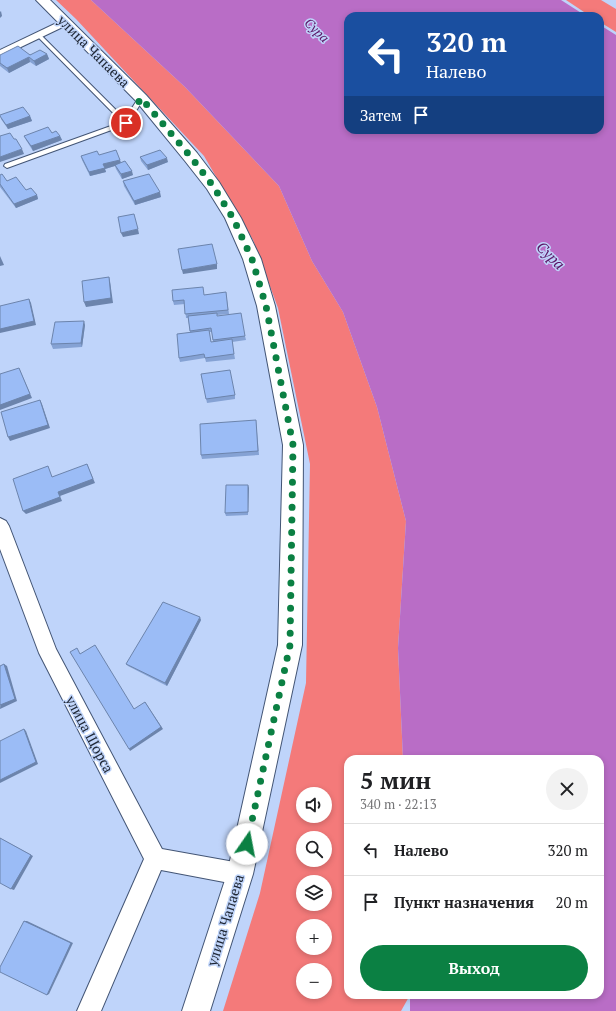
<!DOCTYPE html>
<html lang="ru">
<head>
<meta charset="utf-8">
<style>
	:root { --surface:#fff; --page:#f2f2f2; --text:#202124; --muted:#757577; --line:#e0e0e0; --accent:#0b8043 }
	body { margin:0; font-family:"PT Serif",serif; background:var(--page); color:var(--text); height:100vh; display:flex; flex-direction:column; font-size:15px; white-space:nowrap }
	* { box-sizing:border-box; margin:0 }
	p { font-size:13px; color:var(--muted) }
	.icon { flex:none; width:22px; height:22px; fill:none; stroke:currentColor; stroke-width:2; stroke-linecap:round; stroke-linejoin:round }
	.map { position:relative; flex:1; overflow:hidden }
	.sheet { position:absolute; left:344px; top:755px; width:260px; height:244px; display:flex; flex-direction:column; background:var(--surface); border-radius:12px; box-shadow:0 2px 6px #0003 }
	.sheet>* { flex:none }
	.hud { position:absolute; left:344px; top:12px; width:260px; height:122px; border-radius:12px; box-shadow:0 2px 6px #0003; background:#1a4fa0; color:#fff; overflow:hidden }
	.fabs { position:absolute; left:296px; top:787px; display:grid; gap:8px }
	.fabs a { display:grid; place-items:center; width:36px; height:36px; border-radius:50%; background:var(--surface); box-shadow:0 2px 6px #0003; font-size:20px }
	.pin { position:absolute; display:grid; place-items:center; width:34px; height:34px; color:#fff; margin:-17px; border:2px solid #fff; border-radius:50%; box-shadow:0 1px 4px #0007 }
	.me { position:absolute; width:44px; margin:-22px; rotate:12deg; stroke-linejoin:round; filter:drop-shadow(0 0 3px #0008) }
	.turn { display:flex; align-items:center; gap:14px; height:84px; padding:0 16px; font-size:18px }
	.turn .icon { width:52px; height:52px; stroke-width:2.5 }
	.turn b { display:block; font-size:28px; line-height:34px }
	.then { display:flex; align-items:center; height:38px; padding:0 16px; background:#0003; gap:8px; font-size:15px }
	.round { display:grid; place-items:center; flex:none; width:42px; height:42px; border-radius:21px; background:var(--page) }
	.headline { display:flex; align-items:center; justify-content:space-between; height:68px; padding:0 16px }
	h1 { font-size:24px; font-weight:800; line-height:30px }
	.cta { display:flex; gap:8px; margin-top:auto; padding:8px 16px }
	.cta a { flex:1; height:46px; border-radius:24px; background:var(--accent); color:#fff; font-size:16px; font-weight:800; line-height:46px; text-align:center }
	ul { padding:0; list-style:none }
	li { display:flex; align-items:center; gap:12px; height:52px; padding:0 16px; border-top:1px solid var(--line) }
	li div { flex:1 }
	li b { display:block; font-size:15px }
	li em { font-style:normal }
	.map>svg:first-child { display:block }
	.forest { fill:#f47a7a; fill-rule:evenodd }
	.water { fill:#b96dc6 }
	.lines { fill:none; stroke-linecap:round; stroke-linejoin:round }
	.service-casing { stroke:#435575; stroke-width:2 }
	.minor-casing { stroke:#435575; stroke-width:2 }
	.tertiary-casing { stroke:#435575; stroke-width:2 }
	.service { fill:#fff; fill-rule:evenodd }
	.minor { fill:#fff; fill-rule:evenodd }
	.tertiary { fill:#fff; fill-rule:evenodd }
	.wall { fill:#85a2d4; fill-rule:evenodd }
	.shaded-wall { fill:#6c84ac }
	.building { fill:#9bbcf6; stroke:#6c84ac }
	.route { stroke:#0b8043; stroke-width:7; stroke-dasharray:0 12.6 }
	.labels { text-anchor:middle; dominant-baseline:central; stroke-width:3; stroke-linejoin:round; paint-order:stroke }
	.far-water-label { font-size:13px; font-style:italic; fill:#5b1466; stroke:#bfd4fa }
	.street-label { font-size:14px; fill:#202836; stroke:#bfd4fa }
	.water-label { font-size:15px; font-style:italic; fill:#5b1466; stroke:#bfd4fa }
</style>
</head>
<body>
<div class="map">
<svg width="616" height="1011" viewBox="0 0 616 1011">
	<rect width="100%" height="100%" fill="#bfd4fa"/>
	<g class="forest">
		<path d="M56,0H91L185,87L279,186L312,261L343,312L377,407L406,521L398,648L403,759H348V995H410L401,1011H223L260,893L306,683L310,464L278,308L253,240L204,156L76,19ZM303,794H325V816H303ZM303,838H325V860H303ZM303,882H325V904H303ZM303,926H325V948H303ZM303,970H325V992H303Z"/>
		<path d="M566,0H601L616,9V32L600,22V16H590Z"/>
	</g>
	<path class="water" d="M91,0H561L586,16H348V130H600V25L616,35V1011H410V995H600V759H403L398,648L406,521L377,407L343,312L312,261L279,186L185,87Z"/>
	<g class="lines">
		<defs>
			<path id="service" d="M39,33L125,119L139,97L144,98L128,124L7,168L4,166L5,164L122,122L37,36L36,35Z"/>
			<g id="minor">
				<path d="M65,19L70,22L69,24L0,57V50Z"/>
				<path d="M0,518L6,521L9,526L56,649L162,849L240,863L248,866L251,874L248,882L240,885L161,870L101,1011H77L144,859L39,653L0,549Z"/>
			</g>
			<path id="tertiary" d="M36,0H50L146,95L197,153L219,182L241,218L261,259L275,306L303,445L302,645L253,874L210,1011H182L227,874L278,645L283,445L257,306L243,259L225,218L207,189L185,161L136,101Z"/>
		</defs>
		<use href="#service" class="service-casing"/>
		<use href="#minor" class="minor-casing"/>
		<use href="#tertiary" class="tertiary-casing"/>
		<use href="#service" class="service"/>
		<use href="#minor" class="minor"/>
		<use href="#tertiary" class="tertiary"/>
	</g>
	<g class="wall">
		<path d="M47,54L49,59L36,66L30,62L9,73L0,66V55Z"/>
		<path d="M0,115L30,116L32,121L8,129L1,119Z"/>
		<path d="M52,133L60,136L62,140L33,151L26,140L24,136Z"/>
		<path d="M99,155L120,160L121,163L133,175L122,179L116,169L115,166L105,169L106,172L90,176L82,160L81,156Z"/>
		<path d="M140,157L168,162L148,170L141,161Z"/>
		<path d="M0,175L7,181L37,195L38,199L16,208L0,187Z"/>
		<path d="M123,181L161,197L135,205L124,186Z"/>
		<path d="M226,292L229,314L217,315V316L245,336L246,340L232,342L235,359L206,362L205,358L180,362L179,358L190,332L188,318H186L185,304L174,305L173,301L204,295ZM209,332H212L213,342H211Z"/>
		<path d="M85,325L82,347L53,349L51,344Z"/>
		<path d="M201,374L235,395V399L207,403Z"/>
		<path d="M256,420L259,455L202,459L201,455Z"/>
		<path d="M248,485V515L226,516L225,513Z"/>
		<path d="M201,620L167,686L128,666L126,664Z"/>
	</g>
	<g class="shaded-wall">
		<path d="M1,11L2,16L0,18V12Z"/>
		<path d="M47,54L49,59L36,66L34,61Z"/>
		<path d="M29,57L30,62L9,73L7,68Z"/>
		<path d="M30,116L32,121L8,129L6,125Z"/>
		<path d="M60,136L62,140L33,151L31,146Z"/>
		<path d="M22,149L24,154L0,162V157Z"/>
		<path d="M167,158L168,162L148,170L147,165Z"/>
		<path d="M120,160L121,164L105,169L106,172L90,176L89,172L103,164Z"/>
		<path d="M132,171L133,175L122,179L121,174Z"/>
		<path d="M160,192L161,197L135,205L134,201Z"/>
		<path d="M37,195L38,199L16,208L14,204Z"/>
		<path d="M138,229L139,234L123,237L121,233Z"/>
		<path d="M0,256L4,265L0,266Z"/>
		<path d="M217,264V269L183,274L182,270Z"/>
		<path d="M109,277L110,281L113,303L86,307L84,302Z"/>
		<path d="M29,299L31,303L36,325L0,333V329Z"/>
		<path d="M84,321L85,325L82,347L81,343Z"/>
		<path d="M19,368L32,398L0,410V405Z"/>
		<path d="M40,400L42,404L50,428L10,441L8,437Z"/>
		<path d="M87,464L95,483L60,496L62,501L26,514L23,511L58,492Z"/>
		<path d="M248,485L249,488L248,515Z"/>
		<path d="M200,617L201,620L167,686L165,683Z"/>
		<path d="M4,664L7,666L17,701L0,709Z"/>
		<path d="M145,702L163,729L130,751L129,749Z"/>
		<path d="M24,729L26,731L38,764L0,783V780Z"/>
		<path d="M0,838L33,856L14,890L11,889Z"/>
		<path d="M24,921H27L73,943L49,994L47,995Z"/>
	</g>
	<g class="building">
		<path d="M18,46L30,55L40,50L47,54L34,61L29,57L7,68L0,63V55Z"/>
		<path d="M23,107L30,116L6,125L0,116V115Z"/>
		<path d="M48,127L52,133L56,131L60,136L31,146L24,136Z"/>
		<path d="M10,133L14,139H16L22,149L0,157V136Z"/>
		<path d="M116,150L120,160L103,164L105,168L89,172L81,156L97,151L99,155Z"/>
		<path d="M160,150L167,158L147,165L140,157Z"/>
		<path d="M125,161L132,171L121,174L115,165Z"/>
		<path d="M2,174L7,181L16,177L26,190L31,188L37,195L14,204L0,184V175Z"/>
		<path d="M149,174L160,192L134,201L123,181Z"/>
		<path d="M134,214L138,229L121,233L118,217Z"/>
		<path d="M212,244L217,264L182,270L178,249Z"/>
		<path d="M109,277L111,298L84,302L82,281Z"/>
		<path d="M203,287L204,295L226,292L228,310L185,314L184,300L173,301L172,290Z"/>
		<path d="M29,299L34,321L0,329V306Z"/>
		<path d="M217,313V316L241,313L245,336L213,340L211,328L190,331L188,316Z"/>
		<path d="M84,321L81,343L51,344L55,322Z"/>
		<path d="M209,330L211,342L232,339L234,354L205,358L204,354L179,358L177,334Z"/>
		<path d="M19,368L30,394L0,405V374Z"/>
		<path d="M230,370L235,395L206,399L201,374Z"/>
		<path d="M40,400L48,425L8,437L1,412Z"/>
		<path d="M256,420L258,451L201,455L200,424Z"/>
		<path d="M87,464L93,479L58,492L60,497L23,511L13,479L48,466L52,477Z"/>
		<path d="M226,485H248V512L225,513Z"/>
		<path d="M163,602L200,617L165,683L126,664Z"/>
		<path d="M95,645L134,709L145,702L161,727L129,749L70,652L77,648L80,654Z"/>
		<path d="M4,664L15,699L0,705V666Z"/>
		<path d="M24,729L36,762L0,780V741Z"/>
		<path d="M0,838L31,855L11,889L0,883Z"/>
		<path d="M24,921L71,943L47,995L0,972V967Z"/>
	</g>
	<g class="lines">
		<path class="route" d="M126,123L141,98L191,157L213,186L233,218L252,259L266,306L293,445L290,645L247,844"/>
	</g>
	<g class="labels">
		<g class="far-water-label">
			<text transform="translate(317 30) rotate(44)">Сура</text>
		</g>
		<g class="street-label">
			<text transform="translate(94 51) rotate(45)">улица Чапаева</text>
			<text transform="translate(90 734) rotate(62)">улица Щорса</text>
			<text transform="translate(225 920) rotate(-73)">улица Чапаева</text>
		</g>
		<g class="water-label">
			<text transform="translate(551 255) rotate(44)">Сура</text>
		</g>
	</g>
</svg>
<div class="fabs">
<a><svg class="icon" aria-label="sound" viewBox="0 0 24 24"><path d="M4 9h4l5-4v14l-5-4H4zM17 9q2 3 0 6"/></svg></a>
<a><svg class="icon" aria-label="search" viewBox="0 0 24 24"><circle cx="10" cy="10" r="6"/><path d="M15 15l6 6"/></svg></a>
<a><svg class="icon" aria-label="layers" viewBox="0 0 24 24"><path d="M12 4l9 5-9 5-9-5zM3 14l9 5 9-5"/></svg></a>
<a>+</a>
<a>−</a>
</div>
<div class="pin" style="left:126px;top:123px;background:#d93025"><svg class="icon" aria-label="arrive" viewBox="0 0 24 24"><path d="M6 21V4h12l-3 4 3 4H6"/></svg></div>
<svg class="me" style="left:247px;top:844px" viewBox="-20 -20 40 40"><circle r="19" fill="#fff"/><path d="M0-13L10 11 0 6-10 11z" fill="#0b8043"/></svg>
<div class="hud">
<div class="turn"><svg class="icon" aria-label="left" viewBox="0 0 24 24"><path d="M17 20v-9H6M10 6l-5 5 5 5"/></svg><div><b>320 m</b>Налево</div></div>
<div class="then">Затем<svg class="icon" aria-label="arrive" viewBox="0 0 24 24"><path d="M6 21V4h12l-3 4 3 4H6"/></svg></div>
</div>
<section class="sheet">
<div class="headline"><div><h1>5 мин</h1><p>340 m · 22:13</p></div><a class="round"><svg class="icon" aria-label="close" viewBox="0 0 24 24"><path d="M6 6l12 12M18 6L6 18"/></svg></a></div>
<ul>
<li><svg class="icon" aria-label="left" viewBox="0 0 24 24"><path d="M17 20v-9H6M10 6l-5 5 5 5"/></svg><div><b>Налево</b></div><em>320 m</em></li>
<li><svg class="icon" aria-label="arrive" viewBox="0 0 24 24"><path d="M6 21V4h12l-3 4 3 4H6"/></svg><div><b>Пункт назначения</b></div><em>20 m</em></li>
</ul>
<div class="cta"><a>Выход</a></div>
</section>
</div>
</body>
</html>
